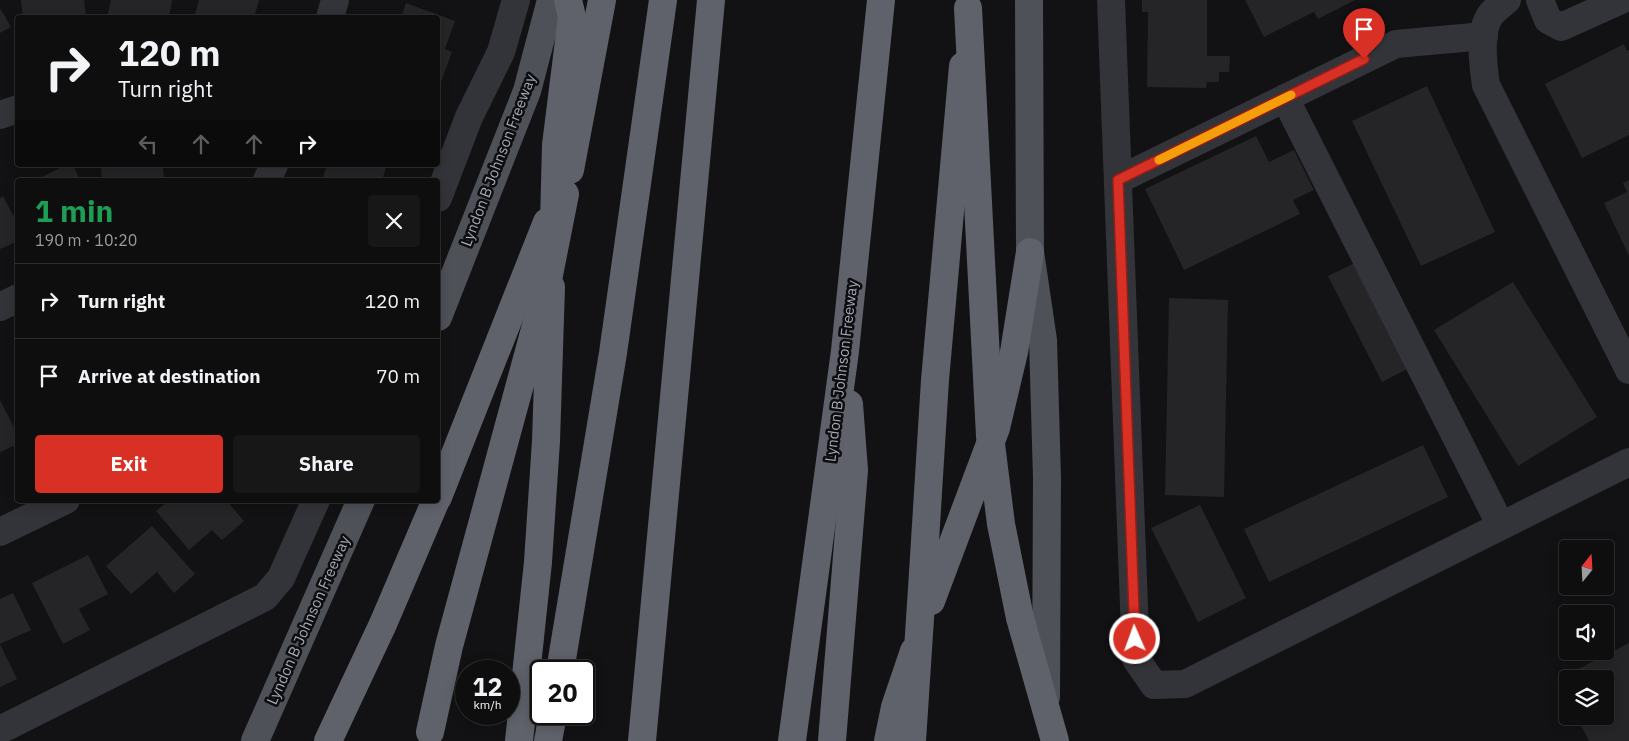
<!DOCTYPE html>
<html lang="en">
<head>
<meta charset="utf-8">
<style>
	:root { --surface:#0e0e0f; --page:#171718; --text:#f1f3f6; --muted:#9b9c9e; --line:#2e2e2f; --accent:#d93025 }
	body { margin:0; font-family:"IBM Plex Sans",sans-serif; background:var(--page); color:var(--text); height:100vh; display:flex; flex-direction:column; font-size:19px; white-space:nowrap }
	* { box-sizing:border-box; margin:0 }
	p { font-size:16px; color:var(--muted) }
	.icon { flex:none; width:28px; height:28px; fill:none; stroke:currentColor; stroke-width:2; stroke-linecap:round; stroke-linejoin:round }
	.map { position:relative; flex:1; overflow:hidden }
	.panel { position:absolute; left:15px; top:178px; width:425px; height:325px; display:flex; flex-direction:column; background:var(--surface); border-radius:5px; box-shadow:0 2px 12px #0003,0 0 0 1px var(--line) }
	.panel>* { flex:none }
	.top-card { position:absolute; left:15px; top:15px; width:425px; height:152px; border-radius:5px; box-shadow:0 2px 12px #0003,0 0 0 1px var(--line); background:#0e0e0f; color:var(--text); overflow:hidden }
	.needle { width:32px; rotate:18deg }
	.tools { position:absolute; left:1559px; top:540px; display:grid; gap:10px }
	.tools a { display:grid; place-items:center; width:55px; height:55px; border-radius:5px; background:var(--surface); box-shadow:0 2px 12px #0003,0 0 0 1px var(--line); font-size:25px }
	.speed { position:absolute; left:455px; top:660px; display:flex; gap:10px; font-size:25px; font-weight:700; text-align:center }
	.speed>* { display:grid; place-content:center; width:65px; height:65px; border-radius:50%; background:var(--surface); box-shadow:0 2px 12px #0003,0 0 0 1px var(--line); line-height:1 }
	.speed small { font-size:12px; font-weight:400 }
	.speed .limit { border:2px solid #111; border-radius:8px; background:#fff; color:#111 }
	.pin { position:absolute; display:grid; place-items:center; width:42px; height:42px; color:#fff; margin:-51px -21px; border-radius:50% 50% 50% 0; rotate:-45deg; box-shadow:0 0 5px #0007 }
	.pin .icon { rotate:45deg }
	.me { position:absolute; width:55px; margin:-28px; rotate:358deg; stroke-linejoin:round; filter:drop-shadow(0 0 4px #0008) }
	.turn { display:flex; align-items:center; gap:18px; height:105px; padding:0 20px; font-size:22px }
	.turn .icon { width:65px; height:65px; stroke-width:2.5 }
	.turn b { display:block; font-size:35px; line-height:42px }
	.lanes { display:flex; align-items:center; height:48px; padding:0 20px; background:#0003; justify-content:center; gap:25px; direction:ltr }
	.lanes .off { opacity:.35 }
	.round { display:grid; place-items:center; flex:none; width:52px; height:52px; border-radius:5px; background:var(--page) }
	.headline { display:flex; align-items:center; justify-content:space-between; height:85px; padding:0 20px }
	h1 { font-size:30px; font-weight:700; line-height:38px; color:#1e9e55 }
	.button { display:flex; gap:10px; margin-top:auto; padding:10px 20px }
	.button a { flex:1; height:58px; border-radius:5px; background:var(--accent); color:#fff; font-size:20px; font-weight:700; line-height:58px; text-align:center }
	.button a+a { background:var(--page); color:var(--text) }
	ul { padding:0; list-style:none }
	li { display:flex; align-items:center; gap:15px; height:75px; padding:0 20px; border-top:1px solid var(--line) }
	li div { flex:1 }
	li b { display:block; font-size:19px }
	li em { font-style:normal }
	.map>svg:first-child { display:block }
	.building { fill:#252528 }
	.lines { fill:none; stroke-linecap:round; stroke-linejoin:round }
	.minor { stroke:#333439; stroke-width:28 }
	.major { stroke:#4f5158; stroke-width:28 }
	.highway { stroke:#5f626a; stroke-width:28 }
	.highway-bridge { stroke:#5f626a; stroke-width:28 }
	.route-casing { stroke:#8d1f18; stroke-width:12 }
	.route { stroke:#d93025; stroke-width:9 }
	.slow { stroke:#f59e0b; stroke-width:9 }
	.labels { text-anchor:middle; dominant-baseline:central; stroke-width:5; stroke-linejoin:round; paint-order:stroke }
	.street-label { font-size:15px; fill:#a3a8b5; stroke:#0d0d0f }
</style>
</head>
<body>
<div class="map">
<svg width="1629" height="741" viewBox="0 0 1629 741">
	<rect width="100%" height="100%" fill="#121214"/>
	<g class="building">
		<path d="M21,0H84L86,18H23Z"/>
		<path d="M111,0H172L169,18H107Z"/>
		<path d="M199,0H259L254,18H194Z"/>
		<path d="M1142,0H1207V56H1230L1229,72H1219V82H1207L1206,88L1147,87L1148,12H1142Z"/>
		<path d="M1245,0H1355L1318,19L1314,12L1264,37Z"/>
		<path d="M406,3L455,21L445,49L452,52L441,82L438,80V18H401Z"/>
		<path d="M0,8L11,27L0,33Z"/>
		<path d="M1624,44L1627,51L1629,50V135L1582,158L1545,84Z"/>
		<path d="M1427,86L1495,232L1421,266L1352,121Z"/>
		<path d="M1256,136L1269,162L1294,150L1314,190L1293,200L1300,214L1184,270L1145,189Z"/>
		<path d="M66,165H73L80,180H36Z"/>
		<path d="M126,165H163L164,180H102L101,167Z"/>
		<path d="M327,165H387L382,180H322Z"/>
		<path d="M1629,180V256L1604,203L1627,192L1623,183Z"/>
		<path d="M3,196L18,225V241L0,249V198Z"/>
		<path d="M1357,262L1411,367L1382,382L1328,276Z"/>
		<path d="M1513,282L1597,417L1518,466L1434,330Z"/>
		<path d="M1169,298L1228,300L1224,497L1165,495Z"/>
		<path d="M0,400L18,435V444L0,452Z"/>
		<path d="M1423,445L1448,497L1269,582L1244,529Z"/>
		<path d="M169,500H226L244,521L222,540L212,530L189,550L156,511Z"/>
		<path d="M1200,505L1246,598L1198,622L1151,528Z"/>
		<path d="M152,526L195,574L174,593L157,572L131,594L106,566Z"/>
		<path d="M88,555L108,594L79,609L90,630L63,644L32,583Z"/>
		<path d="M13,593L31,630L0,644L17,679L0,687V599Z"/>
		<path d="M1629,643V741H1589L1576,716H1605V679H1568V700L1557,680Z"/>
	</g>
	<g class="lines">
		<g class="minor">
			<path d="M1111,0L1136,659L1154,685L1185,684L1629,462"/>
			<path d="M1507,0C1502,4 1497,8 1492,13C1478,29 1483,65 1486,85L1629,370"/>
			<path d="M1540,0L1548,20L1561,27L1621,0"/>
			<path d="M330,18L335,0"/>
			<path d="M1285,98L1501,526"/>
			<path d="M0,115L18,109"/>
			<path d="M267,180L274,165"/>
			<path d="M1118,180L1396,44L1484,36"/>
			<path d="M438,198L469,117L501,52L516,0"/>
			<path d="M0,307L18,298"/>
			<path d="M0,532L66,500"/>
			<path d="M0,730L265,597L281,578L316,500"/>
		</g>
		<g class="major">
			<path d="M1029,0L1030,252L1043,340L1047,478L1046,697"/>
			<path d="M438,317L527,91L551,0"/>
			<path d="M255,741L361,500"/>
		</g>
		<g class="highway">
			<path d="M570,170L602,0"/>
			<path d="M554,222L556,145L572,17L568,0"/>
			<path d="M923,573L935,380L963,66"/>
			<path d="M931,601L996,428L1014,352L1030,252"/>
			<path d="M560,671L613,353L663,0"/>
			<path d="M328,741L383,624L436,500"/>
			<path d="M519,741L538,562L546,441L551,287"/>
			<path d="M548,741L553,714"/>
			<path d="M642,741L711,0"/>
			<path d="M792,741L845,351L881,0"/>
			<path d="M832,741L854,470L849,404"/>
			<path d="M888,741L895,707L914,651"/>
		</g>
		<g class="highway-bridge">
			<path d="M968,8L990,436L1001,524L1020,618L1055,741"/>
			<path d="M438,497L547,222"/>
			<path d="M430,732L449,646L547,285L565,194"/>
			<path d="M912,741L923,573"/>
		</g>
	</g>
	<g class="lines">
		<defs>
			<path id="route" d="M1135,639L1118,180L1364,59"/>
		</defs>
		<use href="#route" class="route-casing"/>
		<use href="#route" class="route"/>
		<path class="slow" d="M1159,160L1291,95"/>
	</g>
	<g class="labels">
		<g class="street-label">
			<text transform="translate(498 160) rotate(-69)">Lyndon B Johnson Freeway</text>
			<text transform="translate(841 371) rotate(-83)">Lyndon B Johnson Freeway</text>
			<text transform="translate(308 620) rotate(-66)">Lyndon B Johnson Freeway</text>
		</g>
	</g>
</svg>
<div class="tools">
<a><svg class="needle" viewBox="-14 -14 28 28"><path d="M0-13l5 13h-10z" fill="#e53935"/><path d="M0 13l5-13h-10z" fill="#9b9c9e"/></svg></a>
<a><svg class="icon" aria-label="sound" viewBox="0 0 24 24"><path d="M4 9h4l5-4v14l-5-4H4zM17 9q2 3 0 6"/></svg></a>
<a><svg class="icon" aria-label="layers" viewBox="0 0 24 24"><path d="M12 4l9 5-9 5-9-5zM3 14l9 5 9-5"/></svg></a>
</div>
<div class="speed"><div>12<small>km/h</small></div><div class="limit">20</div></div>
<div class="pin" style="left:1364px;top:59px;background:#d93025"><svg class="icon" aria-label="arrive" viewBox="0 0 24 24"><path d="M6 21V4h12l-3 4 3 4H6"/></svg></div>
<svg class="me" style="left:1135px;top:639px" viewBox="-20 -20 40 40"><circle r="17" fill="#d93025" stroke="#fff" stroke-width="3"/><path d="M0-11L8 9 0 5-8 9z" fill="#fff"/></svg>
<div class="top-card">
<div class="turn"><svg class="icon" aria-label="right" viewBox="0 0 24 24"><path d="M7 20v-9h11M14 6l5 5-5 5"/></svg><div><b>120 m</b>Turn right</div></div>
<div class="lanes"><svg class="icon off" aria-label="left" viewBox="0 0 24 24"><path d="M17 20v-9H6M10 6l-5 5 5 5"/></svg><svg class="icon off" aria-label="ahead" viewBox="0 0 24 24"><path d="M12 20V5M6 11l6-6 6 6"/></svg><svg class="icon off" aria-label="ahead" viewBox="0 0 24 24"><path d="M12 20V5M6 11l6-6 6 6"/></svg><svg class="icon" aria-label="right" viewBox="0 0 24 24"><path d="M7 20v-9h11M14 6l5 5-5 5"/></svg></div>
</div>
<section class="panel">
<div class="headline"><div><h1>1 min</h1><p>190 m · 10:20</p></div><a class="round"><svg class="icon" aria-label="close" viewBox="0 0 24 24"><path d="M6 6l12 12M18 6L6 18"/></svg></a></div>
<ul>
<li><svg class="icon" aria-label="right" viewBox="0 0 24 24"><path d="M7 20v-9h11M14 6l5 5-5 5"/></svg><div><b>Turn right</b></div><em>120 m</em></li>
<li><svg class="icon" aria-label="arrive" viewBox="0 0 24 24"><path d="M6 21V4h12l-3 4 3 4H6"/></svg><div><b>Arrive at destination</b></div><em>70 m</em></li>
</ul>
<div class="button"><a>Exit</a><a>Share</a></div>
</section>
</div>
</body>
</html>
